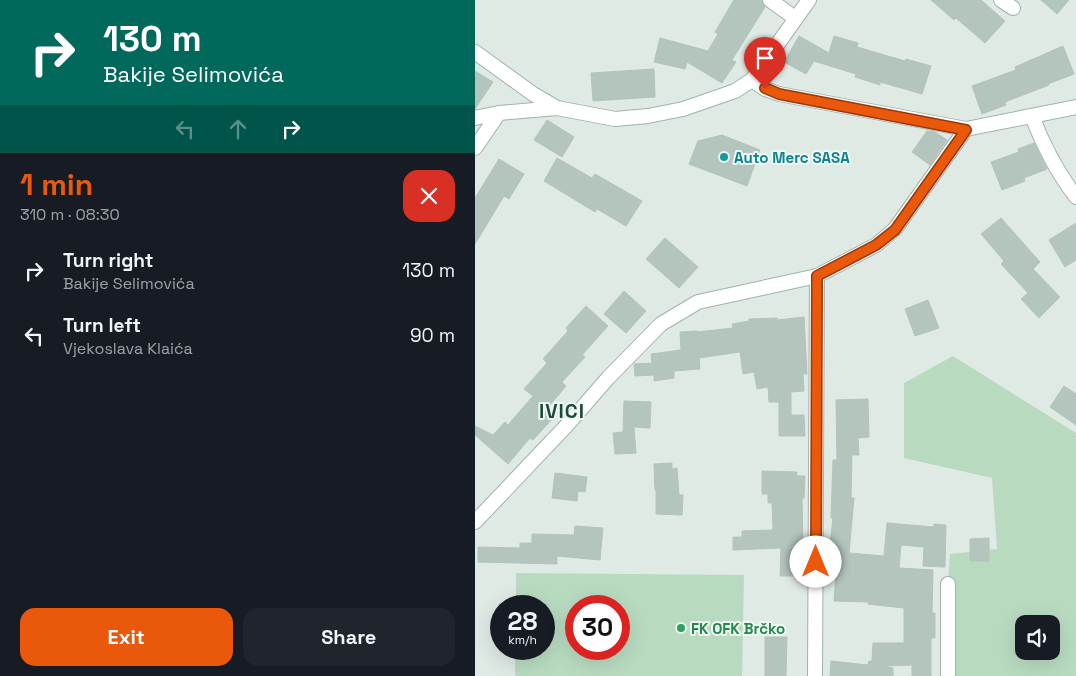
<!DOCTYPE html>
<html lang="en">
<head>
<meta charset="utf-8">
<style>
	:root { --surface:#171b24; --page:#20242c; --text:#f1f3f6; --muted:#9ea1a6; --accent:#ea580c }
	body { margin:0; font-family:"Space Grotesk",sans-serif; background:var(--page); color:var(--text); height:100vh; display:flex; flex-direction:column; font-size:19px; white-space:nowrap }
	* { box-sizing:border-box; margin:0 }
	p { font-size:16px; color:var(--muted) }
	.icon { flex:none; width:28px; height:28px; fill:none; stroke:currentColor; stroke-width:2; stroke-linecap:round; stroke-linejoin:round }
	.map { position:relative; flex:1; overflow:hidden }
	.panel { display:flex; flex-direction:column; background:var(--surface); width:475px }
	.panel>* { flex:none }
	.hud { background:#00695c; color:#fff; overflow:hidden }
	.buttons { position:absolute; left:540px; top:615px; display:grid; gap:10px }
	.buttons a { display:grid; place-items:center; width:45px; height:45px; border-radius:10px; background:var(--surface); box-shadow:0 5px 20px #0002; font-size:25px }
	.speed { position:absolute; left:15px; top:595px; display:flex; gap:10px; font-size:25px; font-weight:700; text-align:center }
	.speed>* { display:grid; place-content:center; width:65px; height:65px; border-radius:50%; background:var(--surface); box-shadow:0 5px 20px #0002; line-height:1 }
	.speed small { font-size:12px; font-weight:400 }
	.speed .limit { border:8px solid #d22; background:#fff; color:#111 }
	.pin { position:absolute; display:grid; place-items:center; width:42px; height:42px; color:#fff; margin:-51px -21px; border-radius:50% 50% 50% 0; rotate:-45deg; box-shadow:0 0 5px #0007 }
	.pin .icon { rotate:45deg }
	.me { position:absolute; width:55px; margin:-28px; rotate:0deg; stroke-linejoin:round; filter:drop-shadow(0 0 4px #0008) }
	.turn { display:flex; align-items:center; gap:18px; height:105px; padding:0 20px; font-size:22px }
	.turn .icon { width:65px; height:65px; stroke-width:2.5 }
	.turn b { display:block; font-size:35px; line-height:42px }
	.lanes { display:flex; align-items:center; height:48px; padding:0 20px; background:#0003; justify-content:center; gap:25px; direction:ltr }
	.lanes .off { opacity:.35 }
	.round { display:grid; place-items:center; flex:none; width:52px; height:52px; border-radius:15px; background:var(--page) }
	.headline { display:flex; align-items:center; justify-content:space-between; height:85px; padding:0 20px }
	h1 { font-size:30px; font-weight:700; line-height:38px; color:var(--accent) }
	.action { display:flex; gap:10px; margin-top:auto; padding:10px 20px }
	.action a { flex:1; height:58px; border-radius:15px; background:var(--accent); color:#fff; font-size:20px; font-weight:700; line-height:58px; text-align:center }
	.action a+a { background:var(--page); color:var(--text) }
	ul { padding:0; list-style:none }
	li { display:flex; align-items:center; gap:15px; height:65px; padding:0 20px }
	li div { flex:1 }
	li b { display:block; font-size:19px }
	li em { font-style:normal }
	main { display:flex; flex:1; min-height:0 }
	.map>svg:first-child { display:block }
	.green { fill:#b8dbc0; fill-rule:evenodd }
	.building { fill:#b4c5be; stroke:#b2c4bb }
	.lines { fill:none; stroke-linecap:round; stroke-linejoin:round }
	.street-casing { stroke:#a2b2ac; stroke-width:16 }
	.street { stroke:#fff; stroke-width:14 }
	.route-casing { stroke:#983908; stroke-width:12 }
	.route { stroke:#ea580c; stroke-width:9 }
	.culture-dot { fill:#0f9aa8; stroke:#eff7f3; stroke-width:2 }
	.leisure-dot { fill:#2e9e5b; stroke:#eff7f3; stroke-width:2 }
	.labels { text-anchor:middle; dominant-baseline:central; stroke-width:4; stroke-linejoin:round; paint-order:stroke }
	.culture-label { font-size:15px; font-weight:bold; fill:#0d838f; stroke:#eff7f3; text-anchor:start }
	.leisure-label { font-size:15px; font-weight:bold; fill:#27864d; stroke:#eff7f3; text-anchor:start }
	.district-label { font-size:20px; font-weight:bold; letter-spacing:1px; fill:#1d4b3e; stroke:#eff7f3 }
</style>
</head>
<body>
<main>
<section class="panel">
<div class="hud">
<div class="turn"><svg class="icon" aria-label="right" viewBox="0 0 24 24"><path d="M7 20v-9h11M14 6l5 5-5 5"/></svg><div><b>130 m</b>Bakije Selimovića</div></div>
<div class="lanes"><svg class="icon off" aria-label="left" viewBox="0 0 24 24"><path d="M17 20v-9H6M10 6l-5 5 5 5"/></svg><svg class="icon off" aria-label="ahead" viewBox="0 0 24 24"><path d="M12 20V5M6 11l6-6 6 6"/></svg><svg class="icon" aria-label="right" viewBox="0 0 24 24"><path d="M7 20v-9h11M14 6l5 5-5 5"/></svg></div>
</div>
<div class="headline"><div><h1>1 min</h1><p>310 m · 08:30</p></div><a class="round" style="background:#d93025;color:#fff"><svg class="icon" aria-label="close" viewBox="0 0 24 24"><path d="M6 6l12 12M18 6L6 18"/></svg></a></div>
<ul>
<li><svg class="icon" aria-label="right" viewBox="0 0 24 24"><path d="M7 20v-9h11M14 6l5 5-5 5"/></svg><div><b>Turn right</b><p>Bakije Selimovića</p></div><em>130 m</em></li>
<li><svg class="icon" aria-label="left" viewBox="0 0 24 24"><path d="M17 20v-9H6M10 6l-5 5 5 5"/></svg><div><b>Turn left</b><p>Vjekoslava Klaića</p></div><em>90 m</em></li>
</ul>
<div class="action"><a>Exit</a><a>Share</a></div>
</section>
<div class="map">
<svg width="601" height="676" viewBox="0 0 601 676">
	<rect width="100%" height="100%" fill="#dfeae5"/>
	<g class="green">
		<path d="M478,356L601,433V676H466L475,554L522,549L517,478L429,458V383ZM549,624H576V651H549Z"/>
		<path d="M41,573L269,575L267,676H40V649H69V606H41ZM144,606V649H101V606Z"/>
	</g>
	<g class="building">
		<path d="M259,0H286L290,7L257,60L261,62L247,83L212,62L210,69L179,62L185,38L233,51L243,34L240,32Z"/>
		<path d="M456,0H506L530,21L510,43L481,18L479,20Z"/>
		<path d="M566,0H594L582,14Z"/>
		<path d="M324,36L354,53L359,36L383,43L382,47L430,61L431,59L456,66L447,94L405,82V85L380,77L381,74L339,61L331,74L309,62Z"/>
		<path d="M588,46L599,74L573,84L574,85L530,102L531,105L507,114L497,86L541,70L540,67Z"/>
		<path d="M179,69L180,97L118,101L116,73Z"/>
		<path d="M0,71L18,82L0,109Z"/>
		<path d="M72,120L99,137L87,157L59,140Z"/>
		<path d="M452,131L460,132L472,140L455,165L437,152Z"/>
		<path d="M247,135L285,150L272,186L214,164L223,141Z"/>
		<path d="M559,143L572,169L549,178L550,181L527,190L516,162L544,152L543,149Z"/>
		<path d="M82,158L117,178L120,174L167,201L151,226L122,209L120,212L69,181Z"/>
		<path d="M24,159L49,174L34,199L29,196L0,244V198Z"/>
		<path d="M526,218L565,262L558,269L585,297L564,318L546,299L553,293L526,264L529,261L506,234Z"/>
		<path d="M601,223V260L590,267L574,240Z"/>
		<path d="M190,238L223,267L204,288L171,259Z"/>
		<path d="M149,291L171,311L151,333L129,314Z"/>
		<path d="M453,300L464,328L440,336L430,309Z"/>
		<path d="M111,306L133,326L107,355L110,357L87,382L91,386L70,411L78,418L58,440L55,438L33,464L0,435V426L18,435L30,422L33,425L58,396L49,389L72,363L68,359L93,331L91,328Z"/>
		<path d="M329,317L332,374H328L329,391L316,392V415H329L330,436H304V402H294L293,387L282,389L279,372L268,374L265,352L224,358L225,369L199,371V378L179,381V375L160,376L159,364L177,363L176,354L206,350L205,332L222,331V332L258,328L257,324L274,321V319L302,318V320Z"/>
		<path d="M589,386L601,394V425L575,407Z"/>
		<path d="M393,399L394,437L383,438L384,455H377L376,498H379L374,553L409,556L412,523L459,527V524L471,525L470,567L448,566L449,547L426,545L424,568L458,570L457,613H460V638H456V676H437V665L409,666L418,668V676H355L356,661L393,665L394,661H397L398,643H429V608L393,604L394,602L359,601L361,573L354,574V554L358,518H356L358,460H362L361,400Z"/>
		<path d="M149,401L176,402L175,428L159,427L161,453L140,454L138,433L148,432Z"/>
		<path d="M197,463V469L202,468L204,495H208L207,515L181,514V490H180L179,464Z"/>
		<path d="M287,471L322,472V476H330L329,498H327L328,546H330L329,576H305L306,548L258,550V537H267V531L298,530L297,503H293V494H287Z"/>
		<path d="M80,473L112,477L110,492L103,491L102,501L77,498Z"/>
		<path d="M100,526L128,528L125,560L82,556V564L3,562V547L45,548V543H57V534L99,535Z"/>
		<path d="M514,538V561H495V539Z"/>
		<path d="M290,637H312L311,676H290Z"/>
	</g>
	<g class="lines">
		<defs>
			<g id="street">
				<path d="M295,0L320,18"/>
				<path d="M526,0L538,8"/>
				<path d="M0,52L58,94L82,108"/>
				<path d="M277,80L334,0"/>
				<path d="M557,116C568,145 582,172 601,197"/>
				<path d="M0,118L24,113L82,108L140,119L173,116L208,109L260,91L277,80L290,89L304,94L491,129L601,107"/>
				<path d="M0,148L24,113"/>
				<path d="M0,522L93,424L133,378L186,324L223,302L342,276L401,245L420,229L491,129"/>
				<path d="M473,584V676"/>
				<path d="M340,676L342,276"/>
			</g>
		</defs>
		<use href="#street" class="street-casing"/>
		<use href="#street" class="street"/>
	</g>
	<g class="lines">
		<defs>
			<path id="route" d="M290,88L304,94L491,130L420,230L401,245L342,276L341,562"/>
		</defs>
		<use href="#route" class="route-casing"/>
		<use href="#route" class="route"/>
	</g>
	<circle class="culture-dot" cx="249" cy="157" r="5"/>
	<circle class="leisure-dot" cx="206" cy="628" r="5"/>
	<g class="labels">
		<g class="culture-label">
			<text x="259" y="157">Auto Merc SASA</text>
		</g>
		<g class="leisure-label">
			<text x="216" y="628">FK OFK Brčko</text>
		</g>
		<g class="district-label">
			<text x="87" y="411">IVICI</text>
		</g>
	</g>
</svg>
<div class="buttons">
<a><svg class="icon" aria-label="sound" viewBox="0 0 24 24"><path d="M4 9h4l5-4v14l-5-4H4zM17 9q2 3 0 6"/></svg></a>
</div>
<div class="speed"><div>28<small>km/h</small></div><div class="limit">30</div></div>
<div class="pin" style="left:290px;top:88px;background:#d93025"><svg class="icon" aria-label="arrive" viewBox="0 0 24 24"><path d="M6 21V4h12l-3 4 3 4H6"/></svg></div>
<svg class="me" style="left:341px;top:562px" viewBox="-20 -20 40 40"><circle r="19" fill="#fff"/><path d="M0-13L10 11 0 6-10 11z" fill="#ea580c"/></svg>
</div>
</main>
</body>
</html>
